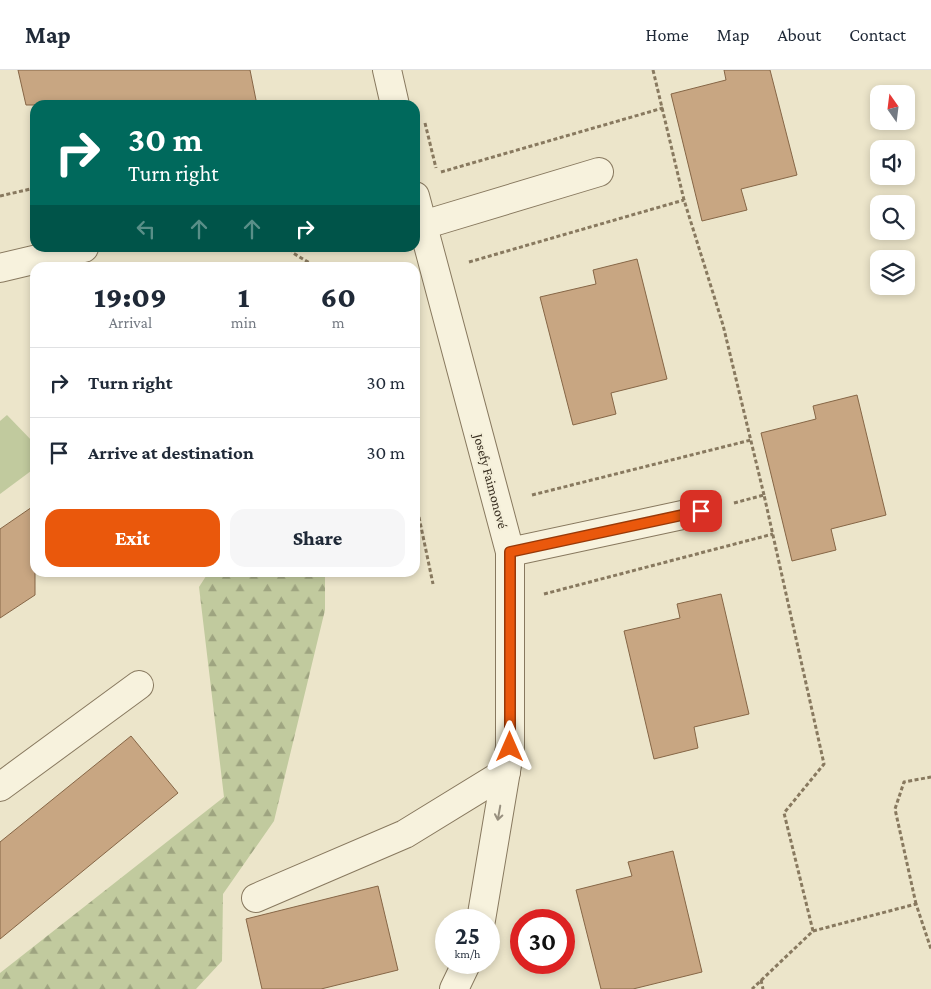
<!DOCTYPE html>
<html lang="en">
<head>
<meta charset="utf-8">
<style>
	:root { --surface:#fff; --page:#f6f6f7; --text:#1f2937; --muted:#747a83; --line:#e0e1e3; --accent:#ea580c }
	body { margin:0; font-family:"Crimson Pro",serif; background:var(--page); color:var(--text); height:100vh; display:flex; flex-direction:column; font-size:19px; white-space:nowrap }
	* { box-sizing:border-box; margin:0 }
	p { font-size:16px; color:var(--muted) }
	.icon { flex:none; width:28px; height:28px; fill:none; stroke:currentColor; stroke-width:2; stroke-linecap:round; stroke-linejoin:round }
	.map { position:relative; flex:1; overflow:hidden }
	.sheet { position:absolute; left:30px; top:192px; width:390px; height:315px; display:flex; flex-direction:column; background:var(--surface); border-radius:15px; box-shadow:0 2px 8px #0003 }
	.sheet>* { flex:none }
	.hud { position:absolute; left:30px; top:30px; width:390px; height:152px; border-radius:15px; box-shadow:0 2px 8px #0003; background:#00695c; color:#fff; overflow:hidden }
	.needle { width:32px; rotate:346deg }
	.buttons { position:absolute; left:870px; top:15px; display:grid; gap:10px }
	.buttons a { display:grid; place-items:center; width:45px; height:45px; border-radius:10px; background:var(--surface); box-shadow:0 2px 8px #0003; font-size:25px }
	.speed { position:absolute; left:435px; top:839px; display:flex; gap:10px; font-size:25px; font-weight:700; text-align:center }
	.speed>* { display:grid; place-content:center; width:65px; height:65px; border-radius:50%; background:var(--surface); box-shadow:0 2px 8px #0003; line-height:1 }
	.speed small { font-size:12px; font-weight:400 }
	.speed .limit { border:8px solid #d22; background:#fff; color:#111 }
	.pin { position:absolute; display:grid; place-items:center; width:42px; height:42px; color:#fff; margin:-21px; border-radius:10px; box-shadow:0 2px 8px #0006 }
	.me { position:absolute; width:55px; margin:-28px; rotate:0deg; stroke-linejoin:round; filter:drop-shadow(0 0 4px #0008) }
	.turn { display:flex; align-items:center; gap:18px; height:105px; padding:0 15px; font-size:22px }
	.turn .icon { width:65px; height:65px; stroke-width:2.5 }
	.turn b { display:block; font-size:35px; line-height:42px }
	.lanes { display:flex; align-items:center; height:48px; padding:0 15px; background:#0003; justify-content:center; gap:25px; direction:ltr }
	.lanes .off { opacity:.35 }
	.eta { display:flex; justify-content:space-evenly; align-items:center; height:85px; text-align:center }
	.eta b { font-size:30px; font-weight:800; line-height:35px }
	.primary-button { display:flex; gap:10px; margin-top:auto; padding:10px 15px }
	.primary-button a { flex:1; height:58px; border-radius:15px; background:var(--accent); color:#fff; font-size:20px; font-weight:800; line-height:58px; text-align:center }
	.primary-button a+a { background:var(--page); color:var(--text) }
	ul { padding:0; list-style:none }
	li { display:flex; align-items:center; gap:15px; height:70px; padding:0 15px; border-top:1px solid var(--line) }
	li div { flex:1 }
	li b { display:block; font-size:19px }
	li em { font-style:normal }
	header { display:flex; align-items:center; gap:30px; box-sizing:border-box; height:70px; padding:0 25px; background:var(--surface); border-bottom:1px solid var(--line) }
	header strong { font-size:24px }
	nav { display:flex; gap:28px; margin-inline-start:auto; font-size:18px }
	.map>svg:first-child { display:block }
	.grass { fill:#c1ca9e }
	.forest { fill:url(#forest-firs) }
	.building { fill:#c8a682; stroke:#866646 }
	.lines { fill:none; stroke-linecap:round; stroke-linejoin:round }
	.minor-casing { stroke:#88795f; stroke-width:30 }
	.path { stroke:#88795f; stroke-width:3; stroke-dasharray:4 2.5; stroke-linecap:butt }
	.minor { stroke:#f7f2dd; stroke-width:28 }
	.oneway { stroke:#98907f }
	.route-casing { stroke:#983908; stroke-width:12 }
	.route { stroke:#ea580c; stroke-width:9 }
	.labels { text-anchor:middle; dominant-baseline:central; stroke-width:4; stroke-linejoin:round; paint-order:stroke }
	.street-label { font-size:14px; fill:#392f21; stroke:#f4efd9 }
</style>
</head>
<body>
<header>
<strong>Map</strong>
<nav><a>Home</a><a>Map</a><a>About</a><a>Contact</a></nav>
</header>
<div class="map">
<svg width="931" height="919" viewBox="0 0 931 919">
	<defs>
		<pattern id="forest-firs" width="22" height="20" patternUnits="userSpaceOnUse" patternTransform="scale(1.25)"><rect width="22" height="20" fill="#c1ca9e"/><path d="M5 1l3.5 6h-7zM16 11l3.5 6h-7z" fill="#9ea480"/></pattern>
	</defs>
	<rect width="100%" height="100%" fill="#ece5ca"/>
	<path class="grass" d="M7,345L35,374V398L0,424V351Z"/>
	<path class="forest" d="M208,503H325V540L274,751L223,824L222,891L196,919H0V903L224,727L199,517Z"/>
	<g class="building">
		<path d="M18,0H250L257,35H26Z"/>
		<path d="M724,0H770L797,105L741,119L747,140L702,151L671,24L726,10Z"/>
		<path d="M637,189L667,309L611,323L616,344L573,355L540,227L596,214L593,200Z"/>
		<path d="M857,325L886,445L831,459L836,480L792,491L761,363L816,349L813,336Z"/>
		<path d="M35,435V525L0,548V459Z"/>
		<path d="M721,524L749,644L694,657L698,678L654,689L624,561L680,548L677,534Z"/>
		<path d="M131,666L178,723L0,869V772Z"/>
		<path d="M673,781L702,902L633,919H601L576,820L632,806L628,792Z"/>
		<path d="M378,816L398,900L321,919H262L246,849Z"/>
	</g>
	<g class="lines">
		<defs>
			<g id="minor">
				<path d="M387,0L395,35"/>
				<path d="M415,126L510,482V677L481,850"/>
				<path d="M423,155L599,102"/>
				<path d="M0,198L84,178"/>
				<path d="M510,482L701,441"/>
				<path d="M0,717L139,615"/>
				<path d="M256,828L405,764L506,702"/>
				<path d="M454,919L467,892"/>
			</g>
		</defs>
		<use href="#minor" class="minor-casing"/>
		<g class="path">
			<path d="M653,0L684,130L723,255L764,425"/>
			<path d="M425,53L436,98"/>
			<path d="M441,102L663,38"/>
			<path d="M0,126L35,118"/>
			<path d="M291,178L293,183L318,198"/>
			<path d="M469,192L684,130"/>
			<path d="M532,425L751,370"/>
			<path d="M415,428L433,514"/>
			<path d="M734,433L764,425L824,694L784,743L813,861L752,919"/>
			<path d="M544,524L773,464"/>
			<path d="M916,834L895,739L904,712L931,707"/>
			<path d="M813,861L916,834L931,879"/>
			<path d="M761,910L763,919"/>
		</g>
		<use href="#minor" class="minor"/>
	</g>
	<defs><path id="oneway-shaft" d="M-6 0H5M1.5-3L5.5 0L1.5 3" fill="none" stroke-width="1.6" stroke-linecap="round" stroke-linejoin="round" transform="scale(1.25)"/></defs>
	<use class="oneway" href="#oneway-shaft" transform="translate(499 743) rotate(100)"/>
	<g class="lines">
		<defs>
			<path id="route" d="M510,677V482L701,441"/>
		</defs>
		<use href="#route" class="route-casing"/>
		<use href="#route" class="route"/>
	</g>
	<g class="labels">
		<g class="street-label">
			<text transform="translate(491 411) rotate(75)">Josefy Faimonové</text>
		</g>
	</g>
</svg>
<div class="buttons">
<a><svg class="needle" viewBox="-14 -14 28 28"><path d="M0-13l5 13h-10z" fill="#e53935"/><path d="M0 13l5-13h-10z" fill="#747a83"/></svg></a>
<a><svg class="icon" aria-label="sound" viewBox="0 0 24 24"><path d="M4 9h4l5-4v14l-5-4H4zM17 9q2 3 0 6"/></svg></a>
<a><svg class="icon" aria-label="search" viewBox="0 0 24 24"><circle cx="10" cy="10" r="6"/><path d="M15 15l6 6"/></svg></a>
<a><svg class="icon" aria-label="layers" viewBox="0 0 24 24"><path d="M12 4l9 5-9 5-9-5zM3 14l9 5 9-5"/></svg></a>
</div>
<div class="speed"><div>25<small>km/h</small></div><div class="limit">30</div></div>
<div class="pin" style="left:701px;top:441px;background:#d93025"><svg class="icon" aria-label="arrive" viewBox="0 0 24 24"><path d="M6 21V4h12l-3 4 3 4H6"/></svg></div>
<svg class="me" style="left:510px;top:677px" viewBox="-20 -20 40 40"><path d="M0-17L14 15 0 8-14 15z" fill="#ea580c" stroke="#fff" stroke-width="4"/></svg>
<div class="hud">
<div class="turn"><svg class="icon" aria-label="right" viewBox="0 0 24 24"><path d="M7 20v-9h11M14 6l5 5-5 5"/></svg><div><b>30 m</b>Turn right</div></div>
<div class="lanes"><svg class="icon off" aria-label="left" viewBox="0 0 24 24"><path d="M17 20v-9H6M10 6l-5 5 5 5"/></svg><svg class="icon off" aria-label="ahead" viewBox="0 0 24 24"><path d="M12 20V5M6 11l6-6 6 6"/></svg><svg class="icon off" aria-label="ahead" viewBox="0 0 24 24"><path d="M12 20V5M6 11l6-6 6 6"/></svg><svg class="icon" aria-label="right" viewBox="0 0 24 24"><path d="M7 20v-9h11M14 6l5 5-5 5"/></svg></div>
</div>
<section class="sheet">
<div class="eta">
<div><b>19:09</b><p>Arrival</p></div>
<div><b>1</b><p>min</p></div>
<div><b>60</b><p>m</p></div>
</div>
<ul>
<li><svg class="icon" aria-label="right" viewBox="0 0 24 24"><path d="M7 20v-9h11M14 6l5 5-5 5"/></svg><div><b>Turn right</b></div><em>30 m</em></li>
<li><svg class="icon" aria-label="arrive" viewBox="0 0 24 24"><path d="M6 21V4h12l-3 4 3 4H6"/></svg><div><b>Arrive at destination</b></div><em>30 m</em></li>
</ul>
<div class="primary-button"><a>Exit</a><a>Share</a></div>
</section>
</div>
</body>
</html>
